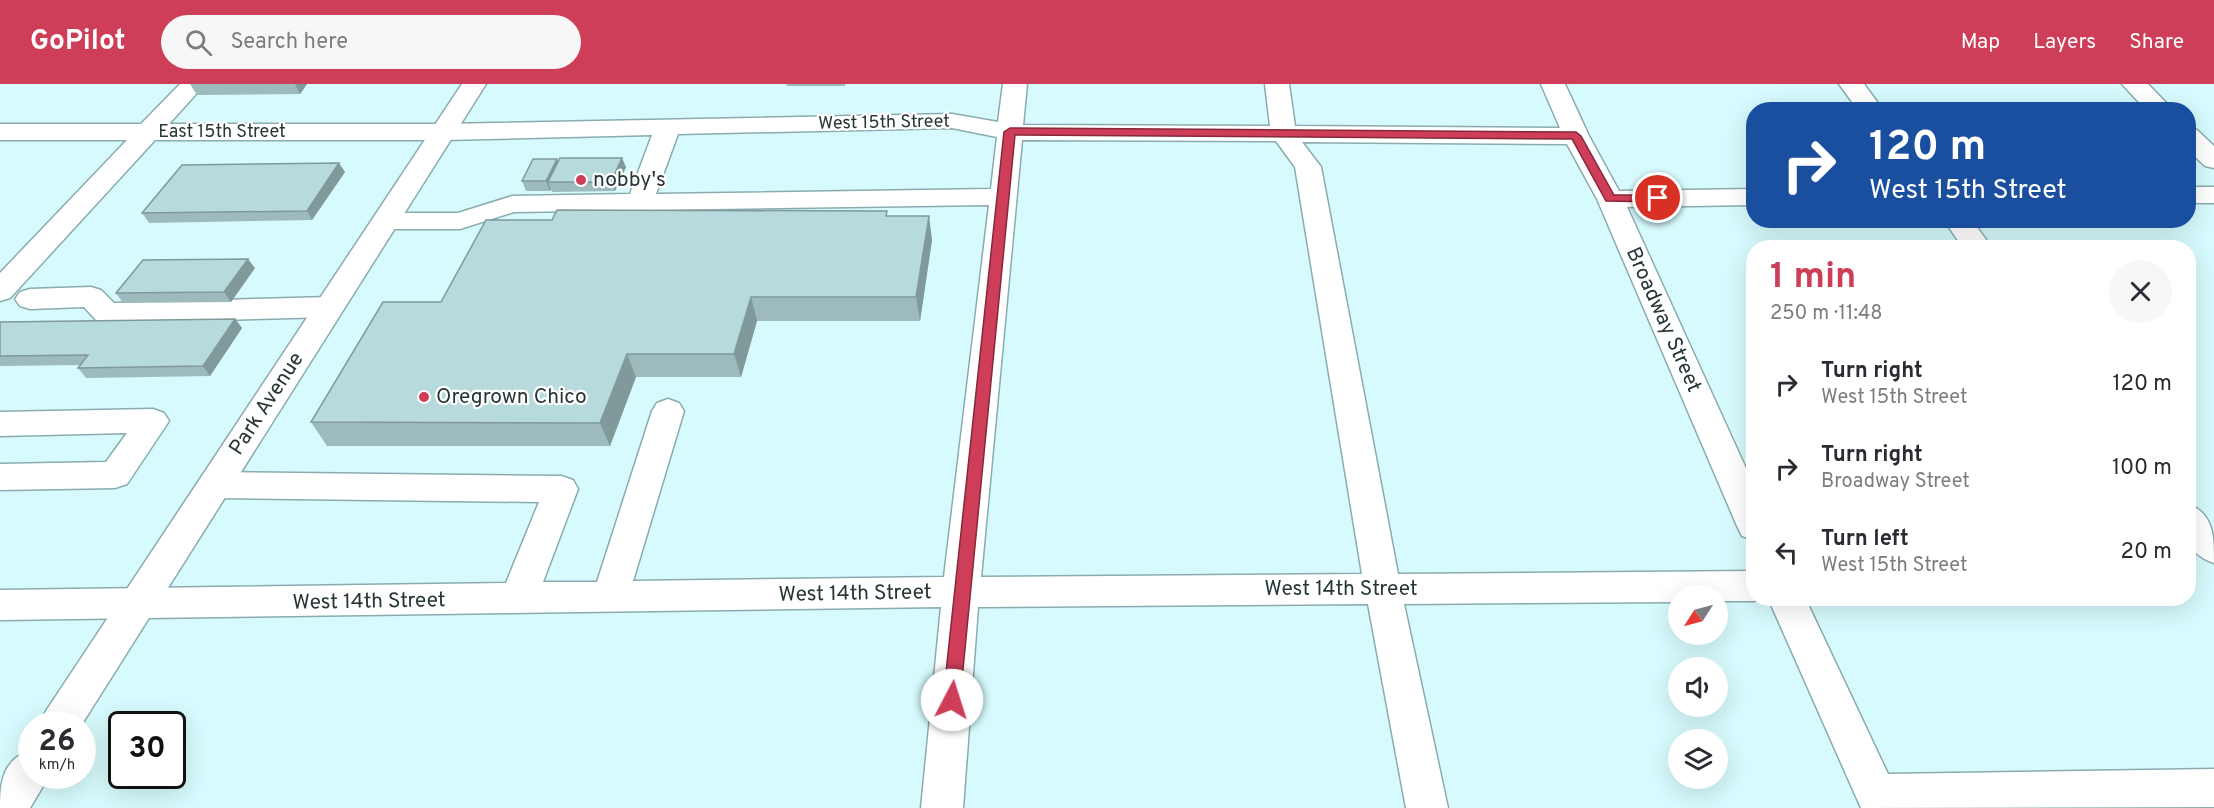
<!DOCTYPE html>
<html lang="en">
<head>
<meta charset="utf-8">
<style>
	:root { --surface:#fff; --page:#f7f7f7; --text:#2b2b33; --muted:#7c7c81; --accent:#ce3e58 }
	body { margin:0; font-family:Overpass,sans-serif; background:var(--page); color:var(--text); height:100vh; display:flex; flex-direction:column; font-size:22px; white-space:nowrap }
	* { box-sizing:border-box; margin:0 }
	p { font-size:20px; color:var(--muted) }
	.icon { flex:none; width:33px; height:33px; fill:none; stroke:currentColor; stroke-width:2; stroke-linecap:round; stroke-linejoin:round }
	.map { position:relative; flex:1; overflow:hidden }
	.side { position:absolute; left:1746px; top:156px; width:450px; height:366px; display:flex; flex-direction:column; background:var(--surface); border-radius:24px; box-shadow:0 6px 24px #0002 }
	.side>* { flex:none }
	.banner { position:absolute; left:1746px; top:18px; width:450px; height:126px; border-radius:24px; box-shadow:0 6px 24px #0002; background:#1a4fa0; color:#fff; overflow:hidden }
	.needle { width:39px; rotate:234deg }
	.tools { position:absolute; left:1668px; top:501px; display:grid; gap:12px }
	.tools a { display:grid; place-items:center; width:60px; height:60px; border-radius:50%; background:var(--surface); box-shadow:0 6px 24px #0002; font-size:30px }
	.speed { position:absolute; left:18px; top:627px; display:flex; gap:12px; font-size:30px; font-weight:700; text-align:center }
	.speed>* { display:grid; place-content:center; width:78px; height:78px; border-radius:50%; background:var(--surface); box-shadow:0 6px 24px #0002; line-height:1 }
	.speed small { font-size:15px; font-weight:400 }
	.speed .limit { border:3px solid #111; border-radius:9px; background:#fff; color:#111 }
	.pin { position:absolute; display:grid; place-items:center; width:51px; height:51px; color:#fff; margin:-26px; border:3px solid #fff; border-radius:50%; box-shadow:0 2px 6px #0007 }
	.me { position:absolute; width:66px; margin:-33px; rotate:5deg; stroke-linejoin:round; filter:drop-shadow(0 0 4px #0008) }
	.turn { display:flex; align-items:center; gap:21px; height:126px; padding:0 24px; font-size:27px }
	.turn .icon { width:78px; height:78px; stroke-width:2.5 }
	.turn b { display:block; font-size:42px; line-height:51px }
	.round { display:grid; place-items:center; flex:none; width:63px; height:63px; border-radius:32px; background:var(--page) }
	.headline { display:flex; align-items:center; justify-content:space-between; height:102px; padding:0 24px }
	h1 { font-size:36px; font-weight:700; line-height:45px; color:var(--accent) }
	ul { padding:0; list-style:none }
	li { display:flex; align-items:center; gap:18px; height:84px; padding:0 24px }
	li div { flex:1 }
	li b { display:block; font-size:22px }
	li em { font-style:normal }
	header { display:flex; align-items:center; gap:36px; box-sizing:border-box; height:84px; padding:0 30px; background:var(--accent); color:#fff }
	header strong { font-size:28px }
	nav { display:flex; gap:33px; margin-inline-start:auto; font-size:21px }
	.search { width:420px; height:54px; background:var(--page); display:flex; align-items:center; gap:15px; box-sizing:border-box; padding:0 21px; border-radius:33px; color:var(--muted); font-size:22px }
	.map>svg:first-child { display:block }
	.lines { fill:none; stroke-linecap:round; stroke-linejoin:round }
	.minor-casing { stroke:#8aacae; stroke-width:3 }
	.major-casing { stroke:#8aacae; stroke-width:3 }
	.minor { fill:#fff; fill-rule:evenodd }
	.major { fill:#fff; fill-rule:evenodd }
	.wall { fill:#9dbbbd }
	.shaded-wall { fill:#80999a }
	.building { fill:#b7dadc; stroke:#80999a; stroke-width:1.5 }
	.route { fill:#ce3e58; stroke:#862839; stroke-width:1.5 }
	.poi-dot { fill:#ce3e58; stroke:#fff; stroke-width:2 }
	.labels { text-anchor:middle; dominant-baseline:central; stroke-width:4.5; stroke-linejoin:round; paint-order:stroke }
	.far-street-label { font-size:18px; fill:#273636; stroke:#fff }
	.poi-label { font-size:21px; fill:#273636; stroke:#fff; text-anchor:start }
	.street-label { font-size:21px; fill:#273636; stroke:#fff }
</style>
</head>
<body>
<header>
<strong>GoPilot</strong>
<div class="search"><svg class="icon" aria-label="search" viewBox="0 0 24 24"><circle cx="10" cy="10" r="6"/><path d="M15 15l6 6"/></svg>Search here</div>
<nav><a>Map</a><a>Layers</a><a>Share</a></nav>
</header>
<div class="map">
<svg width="2214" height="724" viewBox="0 0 2214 724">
	<rect width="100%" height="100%" fill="#d6fafd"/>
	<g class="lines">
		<defs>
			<g id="minor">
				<path d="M180,0H205L169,40H444L952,30L998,38L1003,0H1027L1023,41L1270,42L1265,0H1289L1295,42L1560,44L1541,0H1565L1589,52L1619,107L1754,105V121L1627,123L1754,402V456L1742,452L1737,442L1597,115L1567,60L1302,58L1321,83L1398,490L1754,487V514H1761L1754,517H1718V512H1678V518L1404,520L1448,724H1406L1368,520L978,523L963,724H921L941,523L0,536V506L506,499L539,418L214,414L202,410L197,401L202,392L214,388L561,392L573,396L578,405L543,498H597L652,327L657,319L668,315L679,319L684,327L633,497L944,493L989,121L514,128L460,145H386L376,143L372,137L376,131L386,129H458L512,112L630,110L652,51L444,56H155L10,214L0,217V189L127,56H0V40H141ZM952,44L997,53L991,105L656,110L678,50ZM1022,56L1276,57L1295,83L1362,490L981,493Z"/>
				<path d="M1839,0H1864L1883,26H1858Z"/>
				<path d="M2122,0H2148L2173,26H2146Z"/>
				<path d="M2188,44L2197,46L2214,62V84L2205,82L2188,66Z"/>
				<rect x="2188" y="103" width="26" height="16"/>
				<path d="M1944,136H1972L1992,164H1963Z"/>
				<path d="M91,203L101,206L114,219L330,213L340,216L345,223L340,230L330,233L107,239L96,236L84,223L30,225L20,222L15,215L20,208L30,205Z"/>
				<path d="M153,325L164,329L169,337L127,400L115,404L0,406V380L106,378L127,349L0,352V328Z"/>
				<path d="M2188,420C2214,430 2214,452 2214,479C2183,469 2188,447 2188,420Z"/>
				<path d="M1768,514H1805L1888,690L2214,685V723L1861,724Z"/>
			</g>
			<g id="major">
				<path d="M462,0H486L82,640H40L46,627Z"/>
				<path d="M32,665V692H49L30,724H0C0,696 3,676 32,665Z"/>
			</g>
		</defs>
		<use href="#minor" class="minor-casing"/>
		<use href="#major" class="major-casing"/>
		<use href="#minor" class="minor"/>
		<use href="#major" class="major"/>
	</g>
	<g class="wall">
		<path d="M190,0H307L300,10L197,11Z"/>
		<path d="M786,0H845V2H787Z"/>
		<path d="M558,78L626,83L615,107L552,108L551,105L550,107H526L522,97Z"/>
		<path d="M345,88L312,136L149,139L142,129Z"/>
		<path d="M888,132L932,156L920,237H757L741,293H636L610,362H327L311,338L441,218L552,136Z"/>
		<path d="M255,184L231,218L123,219L116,209Z"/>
		<path d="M235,235L242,244L210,292L86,294L78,284L80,281L0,282V238Z"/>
	</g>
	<g class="shaded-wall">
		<path d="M295,0H307L300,10Z"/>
		<path d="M622,74L626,83L615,107L611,98Z"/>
		<path d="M557,75L561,85L548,98L551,105L550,107L546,97Z"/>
		<path d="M339,79L345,88L312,136L307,127Z"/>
		<path d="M929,132L932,156L920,237L916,213Z"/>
		<path d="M248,175L255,184L231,218L224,208Z"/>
		<path d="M751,213L757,237L741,293L734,270Z"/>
		<path d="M235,235L242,244L210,292L203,282Z"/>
		<path d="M627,270L636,293L610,362L600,339Z"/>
	</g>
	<g class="building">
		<path d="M560,74H622L611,98H548Z"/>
		<path d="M533,75H557L546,97H522Z"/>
		<path d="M339,79L307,127L142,129L182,81Z"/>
		<path d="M557,126L887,127L886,132H929L916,213H751L734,270H627L600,339L311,338L383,218H441L486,136H552Z"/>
		<path d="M248,175L224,208L116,209L143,176Z"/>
		<path d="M235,235L203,282L78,284L88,271L0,272V238Z"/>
	</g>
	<path class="route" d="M1010,44L1576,48L1581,52L1614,111H1658L1663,114L1658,118L1606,117L1572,55L1015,51L960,616L957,621L952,623L946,621L943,616L1004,48Z"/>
	<g class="poi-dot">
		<circle cx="581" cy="96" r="6"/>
		<circle cx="424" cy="313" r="6"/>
	</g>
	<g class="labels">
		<g class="far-street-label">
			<text transform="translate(884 39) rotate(-1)">West 15th Street</text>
			<text x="222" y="48">East 15th Street</text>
		</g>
		<g class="poi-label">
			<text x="593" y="96">nobby's</text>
			<text x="436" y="313">Oregrown Chico</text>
		</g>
		<g class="street-label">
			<text transform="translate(1663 236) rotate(66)">Broadway Street</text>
			<text transform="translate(267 320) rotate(-57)">Park Avenue</text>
			<text x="1341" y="505">West 14th Street</text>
			<text transform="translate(855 510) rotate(-1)">West 14th Street</text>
			<text transform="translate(369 518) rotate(-1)">West 14th Street</text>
		</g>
	</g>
</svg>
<div class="tools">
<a><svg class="needle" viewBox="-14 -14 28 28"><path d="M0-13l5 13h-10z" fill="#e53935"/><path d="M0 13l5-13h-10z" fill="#7c7c81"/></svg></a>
<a><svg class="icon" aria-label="sound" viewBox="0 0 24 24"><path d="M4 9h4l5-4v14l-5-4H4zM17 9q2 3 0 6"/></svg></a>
<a><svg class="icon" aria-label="layers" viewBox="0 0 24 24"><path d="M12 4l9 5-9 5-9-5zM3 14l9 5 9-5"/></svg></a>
</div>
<div class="speed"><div>26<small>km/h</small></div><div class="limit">30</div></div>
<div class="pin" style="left:1658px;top:114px;background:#d93025"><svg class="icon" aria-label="arrive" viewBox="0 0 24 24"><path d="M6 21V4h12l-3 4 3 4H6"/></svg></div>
<svg class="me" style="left:952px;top:616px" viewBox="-20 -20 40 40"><circle r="19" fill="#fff"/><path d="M0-13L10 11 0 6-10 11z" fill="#ce3e58"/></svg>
<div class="banner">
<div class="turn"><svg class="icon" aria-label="right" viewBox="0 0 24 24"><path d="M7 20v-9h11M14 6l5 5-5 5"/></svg><div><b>120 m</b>West 15th Street</div></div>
</div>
<section class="side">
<div class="headline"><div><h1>1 min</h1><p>250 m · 11:48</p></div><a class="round"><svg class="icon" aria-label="close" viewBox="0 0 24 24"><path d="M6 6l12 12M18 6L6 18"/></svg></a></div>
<ul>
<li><svg class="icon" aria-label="right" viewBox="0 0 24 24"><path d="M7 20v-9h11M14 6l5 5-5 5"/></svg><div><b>Turn right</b><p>West 15th Street</p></div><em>120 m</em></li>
<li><svg class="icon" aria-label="right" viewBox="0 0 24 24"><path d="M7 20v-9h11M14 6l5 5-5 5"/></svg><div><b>Turn right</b><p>Broadway Street</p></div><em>100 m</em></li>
<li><svg class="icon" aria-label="left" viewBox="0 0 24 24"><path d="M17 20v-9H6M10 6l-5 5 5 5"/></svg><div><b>Turn left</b><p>West 15th Street</p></div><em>20 m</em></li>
</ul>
</section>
</div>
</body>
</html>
